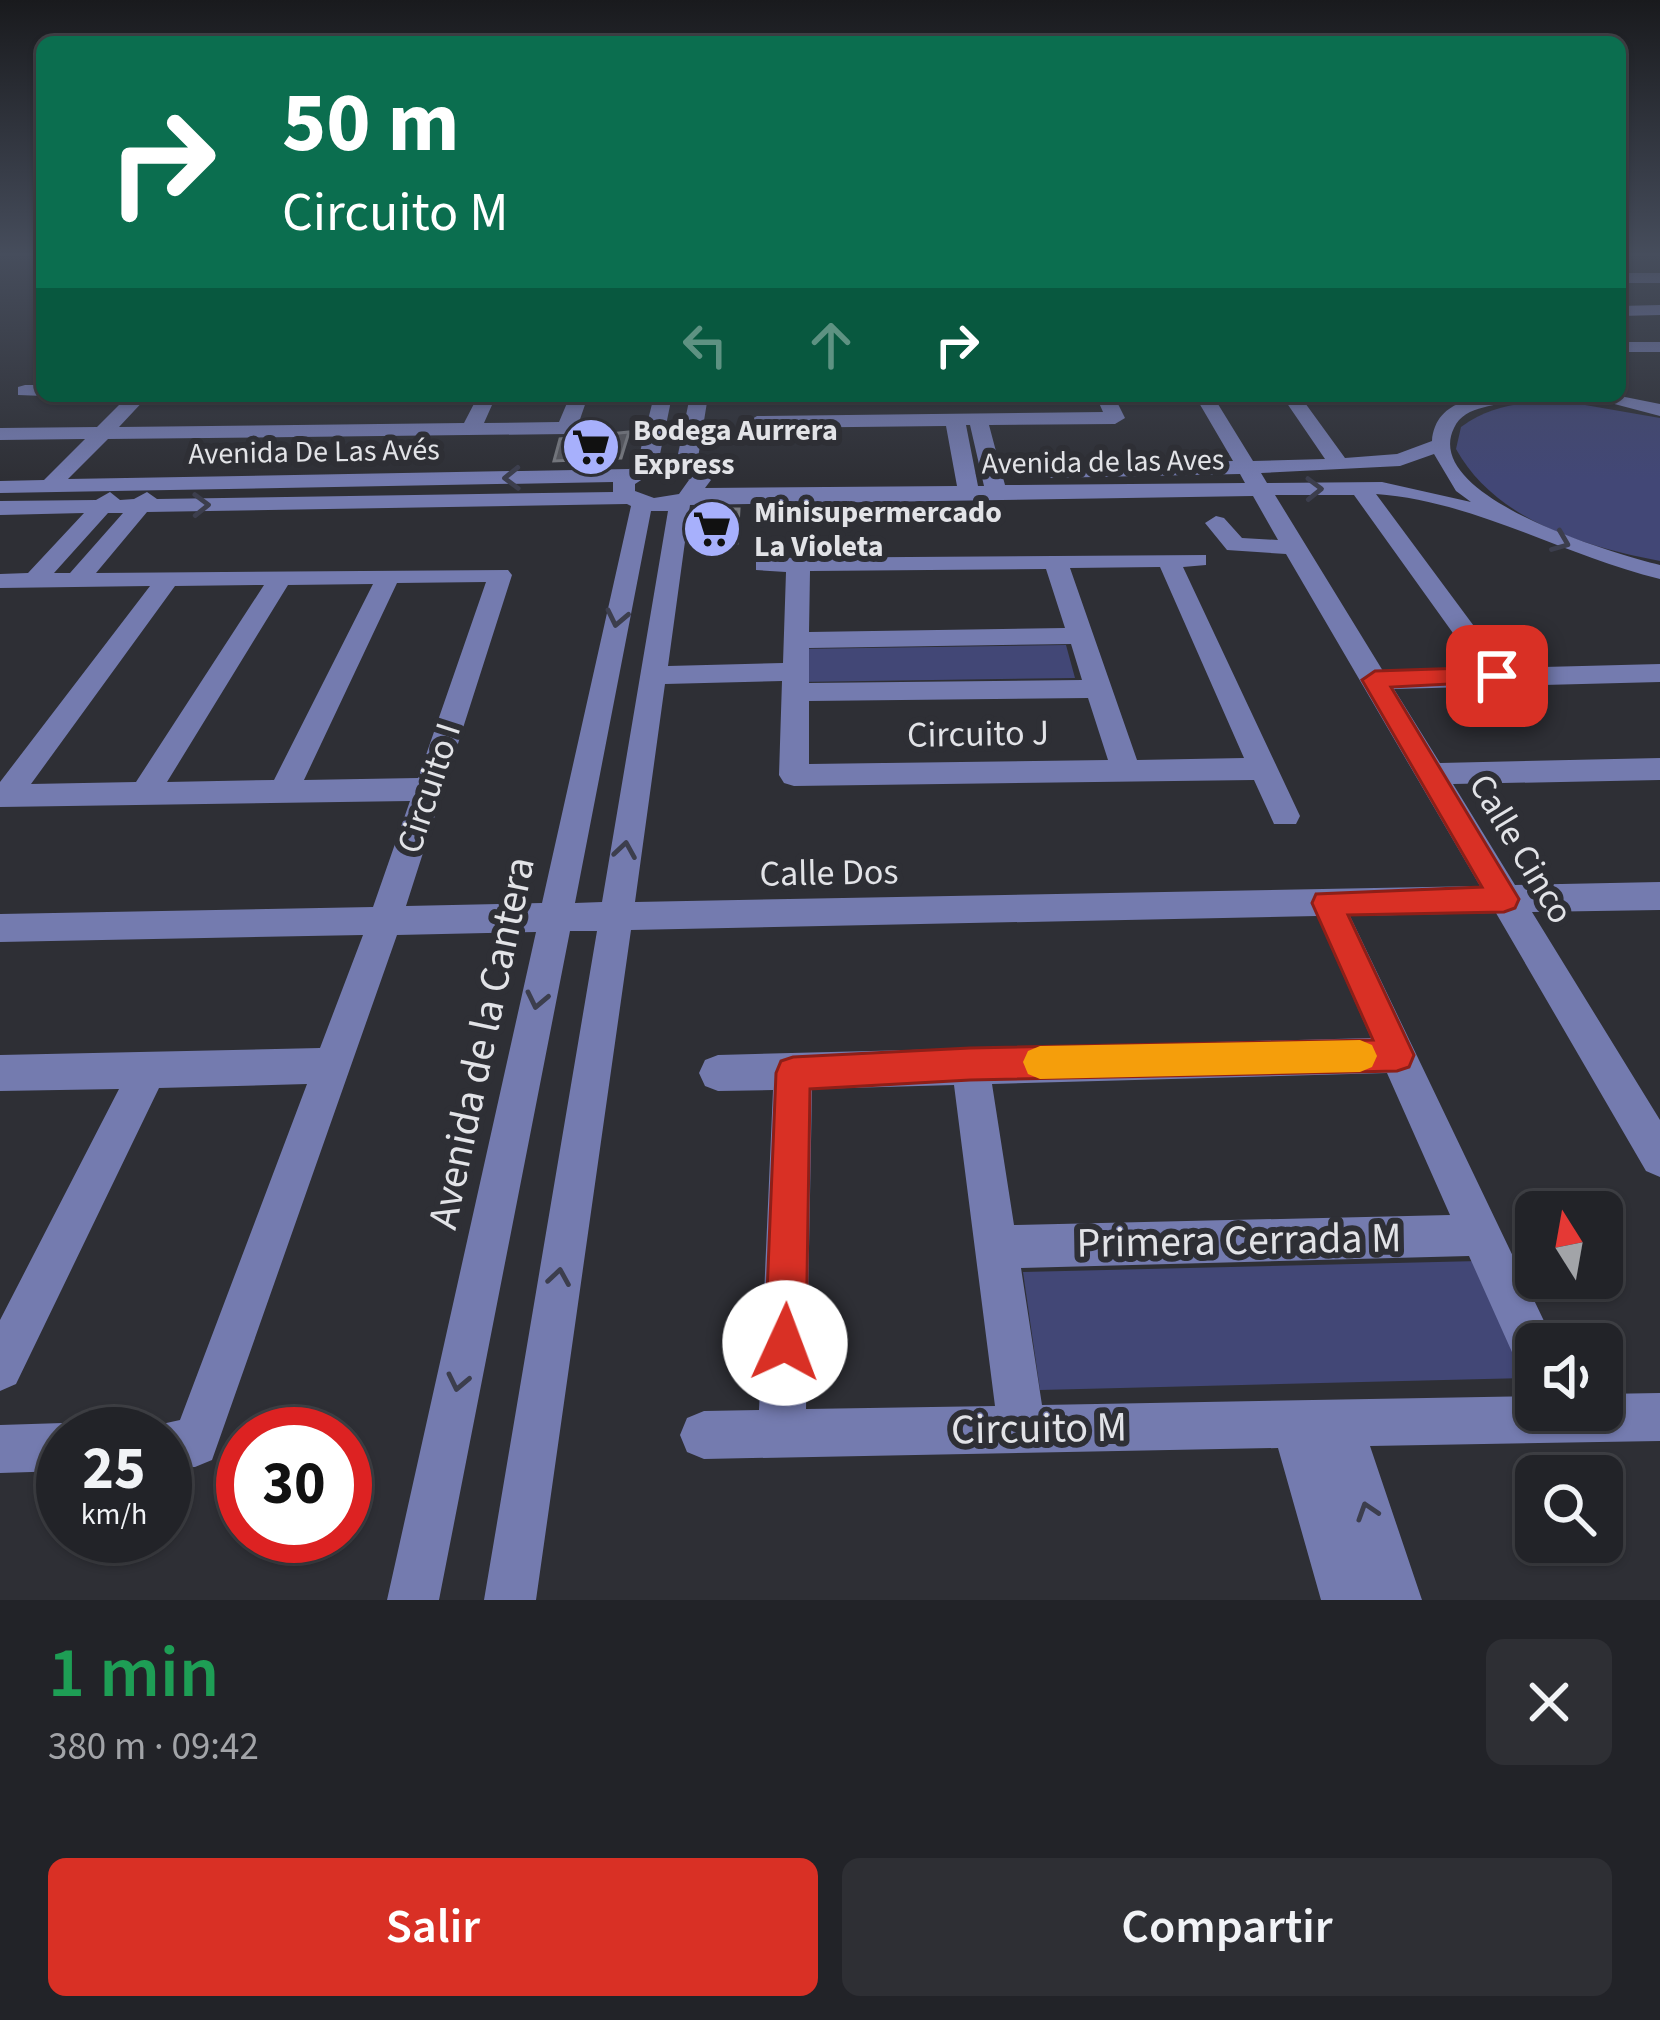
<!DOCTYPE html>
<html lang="es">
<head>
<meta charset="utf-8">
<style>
	:root { --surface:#222328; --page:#2e2f34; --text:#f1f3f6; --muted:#a2a4a8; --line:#3f4045; --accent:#d93025 }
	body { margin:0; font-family:"Source Sans 3",sans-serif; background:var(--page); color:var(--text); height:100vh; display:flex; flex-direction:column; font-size:45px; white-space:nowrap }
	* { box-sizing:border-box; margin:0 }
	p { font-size:39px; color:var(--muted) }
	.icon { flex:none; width:66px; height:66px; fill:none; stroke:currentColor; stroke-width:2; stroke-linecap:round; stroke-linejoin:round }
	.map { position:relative; height:1600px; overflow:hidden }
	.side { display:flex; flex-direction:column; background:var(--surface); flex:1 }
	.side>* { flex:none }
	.hud { position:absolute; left:36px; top:36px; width:1590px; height:366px; border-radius:18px; box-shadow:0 3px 9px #0004,0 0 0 3px var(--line); background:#0b6e4f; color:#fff; overflow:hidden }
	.needle { width:78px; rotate:349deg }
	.fabs { position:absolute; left:1515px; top:1191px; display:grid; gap:24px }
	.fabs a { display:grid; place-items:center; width:108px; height:108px; border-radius:18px; background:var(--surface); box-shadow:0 3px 9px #0004,0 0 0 3px var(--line); font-size:60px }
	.speed { position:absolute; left:36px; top:1407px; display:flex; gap:24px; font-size:60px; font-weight:700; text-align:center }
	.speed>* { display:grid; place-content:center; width:156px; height:156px; border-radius:50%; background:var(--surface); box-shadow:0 3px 9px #0004,0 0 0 3px var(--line); line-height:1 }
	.speed small { font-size:30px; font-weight:400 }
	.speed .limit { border:18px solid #d22; background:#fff; color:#111 }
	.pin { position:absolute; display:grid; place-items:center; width:102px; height:102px; color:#fff; margin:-51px; border-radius:24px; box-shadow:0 6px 18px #0006 }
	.me { position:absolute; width:132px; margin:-66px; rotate:2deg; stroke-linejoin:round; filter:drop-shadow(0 0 9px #0008) }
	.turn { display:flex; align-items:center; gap:42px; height:252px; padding:0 48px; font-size:54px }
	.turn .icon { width:156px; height:156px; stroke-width:2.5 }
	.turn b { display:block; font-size:84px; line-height:102px }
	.lanes { display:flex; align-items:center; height:114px; padding:0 48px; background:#0003; justify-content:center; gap:60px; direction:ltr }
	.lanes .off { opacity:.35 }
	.round { display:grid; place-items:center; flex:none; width:126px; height:126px; border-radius:18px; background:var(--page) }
	.overview { display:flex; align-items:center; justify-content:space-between; height:204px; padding:0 48px }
	h1 { font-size:72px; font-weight:600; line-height:90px; color:#1e9e55 }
	.action { display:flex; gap:24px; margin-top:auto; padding:24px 48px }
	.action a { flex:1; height:138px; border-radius:18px; background:var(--accent); color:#fff; font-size:48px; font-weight:600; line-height:138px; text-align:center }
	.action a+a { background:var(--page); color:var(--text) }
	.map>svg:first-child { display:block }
	.green { fill:#424776 }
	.building { fill:#57585e; stroke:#77797f; stroke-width:3 }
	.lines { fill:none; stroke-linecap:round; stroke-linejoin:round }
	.minor { fill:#747baf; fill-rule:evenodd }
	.oneway { stroke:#3c3e4d }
	.route { fill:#d93025; stroke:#8d1f18; stroke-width:3 }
	.slow { fill:#f59e0b }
	.labels { text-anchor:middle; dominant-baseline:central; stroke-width:12; stroke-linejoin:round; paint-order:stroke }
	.far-poi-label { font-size:30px; font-weight:bold; fill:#e2e3e7; stroke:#2e2f35; text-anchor:start }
	.far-street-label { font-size:30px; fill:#e2e3e7; stroke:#2e2f35 }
	.street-label { font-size:36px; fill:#e2e3e7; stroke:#2e2f35 }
	.near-street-label { font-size:42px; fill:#e2e3e7; stroke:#2e2f35 }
</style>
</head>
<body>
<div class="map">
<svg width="1660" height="1600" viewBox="0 0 1660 1600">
	<rect width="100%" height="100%" fill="#2e2f35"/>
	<g class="green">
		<path d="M1562,401L1660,418V561C1585,547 1495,520 1456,449L1461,427C1493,404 1524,402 1562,401Z"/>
		<path d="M1066,645L1075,678L798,682V649Z"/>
		<path d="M1479,1261L1530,1378L1040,1390L1023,1272Z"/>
	</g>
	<g class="building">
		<path d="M629,432L621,458L554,461L560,439Z"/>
		<path d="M717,509H739L737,543H689L693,515Z"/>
	</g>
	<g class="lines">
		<g class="minor">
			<rect x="1620" y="273" width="40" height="10"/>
			<path d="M1660,305V315L1620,316V306Z"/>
			<rect x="1620" y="342" width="40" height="10"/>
			<path d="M25,385H42L44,396L18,395V387Z"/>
			<path d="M128,396H148L119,427L464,423L478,396H496L484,423L559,422L570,396H588L577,428L567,434L108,439L68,479L629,469L637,464L654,396H672L659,459H677L690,396H708L697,464L711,480L705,488L957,486L946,426L757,428L747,422L757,416L1103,412L1096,396H1114L1125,418L1115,424L989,425L1005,485L1245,483L1240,474L1047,478L1037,472L1047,466L1233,461L1195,396H1213L1253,461L1325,459L1282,396H1300L1345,458L1397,454L1432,441C1436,397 1482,396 1517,396C1500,409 1465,403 1454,428C1420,497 1617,555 1660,565V579C1564,556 1475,501 1376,494L1505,668L1660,664V682L1394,689L1440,763L1660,758V780L1453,784L1515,885L1660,882V910L1532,912L1660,1120V1177L1646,1171L1496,913L1350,916L1555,1344H1536V1377L1520,1370L1469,1256L1021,1268L1042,1405L1536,1396V1410H1602V1394L1660,1393V1441L1370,1446L1422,1600H1321L1278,1448L704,1459L687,1452L680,1435L687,1418L704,1411L759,1410L773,1090L718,1091L705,1086L699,1073L705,1060L718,1055L1371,1038L1317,916L631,930L536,1600H484L597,931H570L439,1600H387L536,932L397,935L212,1460L195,1467L165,1468V1434H145L148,1427L180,1420L307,1084L159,1088L16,1384L0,1391V1320L119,1089L0,1091V1055L320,1048L363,935L0,942V914L373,907L410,801L0,807V782L150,586L0,588V574L28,573L84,513L0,515V501L96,500L110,492L120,500L134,499L147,492L157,499L613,492V482L0,493V481L44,480L85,439L0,440V428L97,427ZM966,425H970L984,486H978ZM1434,454L1456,491L1471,502L1382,482L1267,483L1261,473L1400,466ZM672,470L689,480L679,494L654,498L635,491V484L652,473ZM1275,495H1354L1478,668L1383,671ZM1253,496L1278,540L1242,538L1224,518L1216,516L1205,523L1227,550L1286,554L1480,886L635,902L665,684L782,681L779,775L784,783L794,786L1254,780L1274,824H1296L1300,816L1183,567L1206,565V555L764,558L756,560V570L786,572L783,663L668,666L690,505ZM627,504L631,506L542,903L406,906L512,575L508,570L96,573L147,512ZM651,511H668L602,902L575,903ZM108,513H123L70,573H54ZM1160,567L1244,758L1137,760L1070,568ZM1046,569L1065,628L809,632L810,571ZM486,582L418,778L304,780L397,583ZM373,584L274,780L167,782L288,585ZM264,585L136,782L31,784L175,586ZM1071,644L1082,680L809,683V648ZM1088,698L1108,760L809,764V701ZM1387,1073L1450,1215L1014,1225L992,1084ZM954,1085L995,1406L806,1409L812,1089Z"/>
			<path d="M1584,396H1620L1660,404V416Z"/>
			<path d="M63,1423L82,1434H63V1471L0,1473V1425Z"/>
		</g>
	</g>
	<defs><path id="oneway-chevron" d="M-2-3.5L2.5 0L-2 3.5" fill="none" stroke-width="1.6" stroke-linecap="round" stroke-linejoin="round" transform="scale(3)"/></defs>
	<g class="oneway">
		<use href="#oneway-chevron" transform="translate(512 478) rotate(179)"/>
		<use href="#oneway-chevron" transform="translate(1314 489) rotate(-1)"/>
		<use href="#oneway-chevron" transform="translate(201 505) rotate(-1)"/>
		<use href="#oneway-chevron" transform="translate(1561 542) rotate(22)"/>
		<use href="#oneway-chevron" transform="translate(617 618) rotate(102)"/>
		<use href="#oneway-chevron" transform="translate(625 850) rotate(-81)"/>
		<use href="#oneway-chevron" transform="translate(537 1000) rotate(102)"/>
		<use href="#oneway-chevron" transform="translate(559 1277) rotate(-81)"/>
		<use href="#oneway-chevron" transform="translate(458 1382) rotate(102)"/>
		<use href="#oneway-chevron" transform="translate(1367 1511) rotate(-108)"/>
	</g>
	<linearGradient id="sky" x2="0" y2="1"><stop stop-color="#191a1d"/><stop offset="0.53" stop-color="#464d5c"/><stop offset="1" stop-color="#464d5c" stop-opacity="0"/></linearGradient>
	<rect width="1660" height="480" fill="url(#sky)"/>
	<path class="route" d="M1497,667L1506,670V681L1391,687L1519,899L1515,908L1504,912L1348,915L1414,1055L1409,1067L1397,1071L970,1080L810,1089L806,1343L800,1358L785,1364L771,1358L765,1343L776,1073L781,1061L793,1057L970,1048L1373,1040L1312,903L1316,894L1482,887L1362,680L1375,671Z"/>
	<path class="slow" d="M1360,1040L1372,1045L1377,1056L1372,1067L1360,1072L1040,1079L1028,1074L1023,1062L1028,1051L1040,1046Z"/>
	<defs>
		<symbol id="supermarket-disc" viewBox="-11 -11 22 22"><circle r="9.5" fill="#a7b0fc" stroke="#2e2f35"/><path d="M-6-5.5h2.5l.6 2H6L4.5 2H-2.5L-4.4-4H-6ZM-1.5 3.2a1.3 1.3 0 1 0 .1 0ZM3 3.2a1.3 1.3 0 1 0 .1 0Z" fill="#111"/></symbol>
	</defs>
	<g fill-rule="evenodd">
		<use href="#supermarket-disc" x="558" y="414" width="66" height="66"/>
		<use href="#supermarket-disc" x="679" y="496" width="66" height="66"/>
	</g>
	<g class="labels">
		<g class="far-poi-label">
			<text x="633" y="430">Bodega Aurrera<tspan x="633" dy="34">Express</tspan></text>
			<text x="754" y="512">Minisupermercado<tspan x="754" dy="34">La Violeta</tspan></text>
		</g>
		<g class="far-street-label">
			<text transform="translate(314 452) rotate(-1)">Avenida De Las Avés</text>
			<text transform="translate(1103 462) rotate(-1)">Avenida de las Aves</text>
		</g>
		<g class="street-label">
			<text transform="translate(978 734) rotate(-1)">Circuito J</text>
			<text transform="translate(429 788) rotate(-72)">Circuito I</text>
			<text transform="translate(1521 849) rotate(59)">Calle Cinco</text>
			<text transform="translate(829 873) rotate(-1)">Calle Dos</text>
		</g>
		<g class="near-street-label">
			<text transform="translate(482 1043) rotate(-78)">Avenida de la Cantera</text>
			<text transform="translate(1239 1241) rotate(-1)">Primera Cerrada M</text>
			<text transform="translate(1039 1429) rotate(-1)">Circuito M</text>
		</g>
	</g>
</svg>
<div class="fabs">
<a><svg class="needle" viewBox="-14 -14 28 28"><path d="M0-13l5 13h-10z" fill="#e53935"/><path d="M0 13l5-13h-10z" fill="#a2a4a8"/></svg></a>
<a><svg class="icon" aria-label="sound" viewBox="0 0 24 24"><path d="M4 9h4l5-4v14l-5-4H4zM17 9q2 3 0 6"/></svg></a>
<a><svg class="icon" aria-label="search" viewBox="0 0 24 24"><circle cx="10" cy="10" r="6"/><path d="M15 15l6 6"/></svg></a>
</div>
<div class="speed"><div>25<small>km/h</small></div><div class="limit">30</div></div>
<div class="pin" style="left:1497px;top:676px;background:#d93025"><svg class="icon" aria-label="arrive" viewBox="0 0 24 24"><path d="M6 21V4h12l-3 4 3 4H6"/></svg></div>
<svg class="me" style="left:785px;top:1343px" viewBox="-20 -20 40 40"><circle r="19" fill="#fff"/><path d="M0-13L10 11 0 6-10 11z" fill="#d93025"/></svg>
<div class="hud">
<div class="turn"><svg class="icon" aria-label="right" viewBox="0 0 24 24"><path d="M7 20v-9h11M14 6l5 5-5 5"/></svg><div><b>50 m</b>Circuito M</div></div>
<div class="lanes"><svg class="icon off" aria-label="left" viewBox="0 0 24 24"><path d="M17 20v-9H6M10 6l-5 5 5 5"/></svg><svg class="icon off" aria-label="ahead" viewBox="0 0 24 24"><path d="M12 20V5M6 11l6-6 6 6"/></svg><svg class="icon" aria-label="right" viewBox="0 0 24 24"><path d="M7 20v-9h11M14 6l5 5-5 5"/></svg></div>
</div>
</div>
<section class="side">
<div class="overview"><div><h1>1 min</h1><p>380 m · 09:42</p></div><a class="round"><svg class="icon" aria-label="close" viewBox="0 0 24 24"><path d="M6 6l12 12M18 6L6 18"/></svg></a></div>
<div class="action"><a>Salir</a><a>Compartir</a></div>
</section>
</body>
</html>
